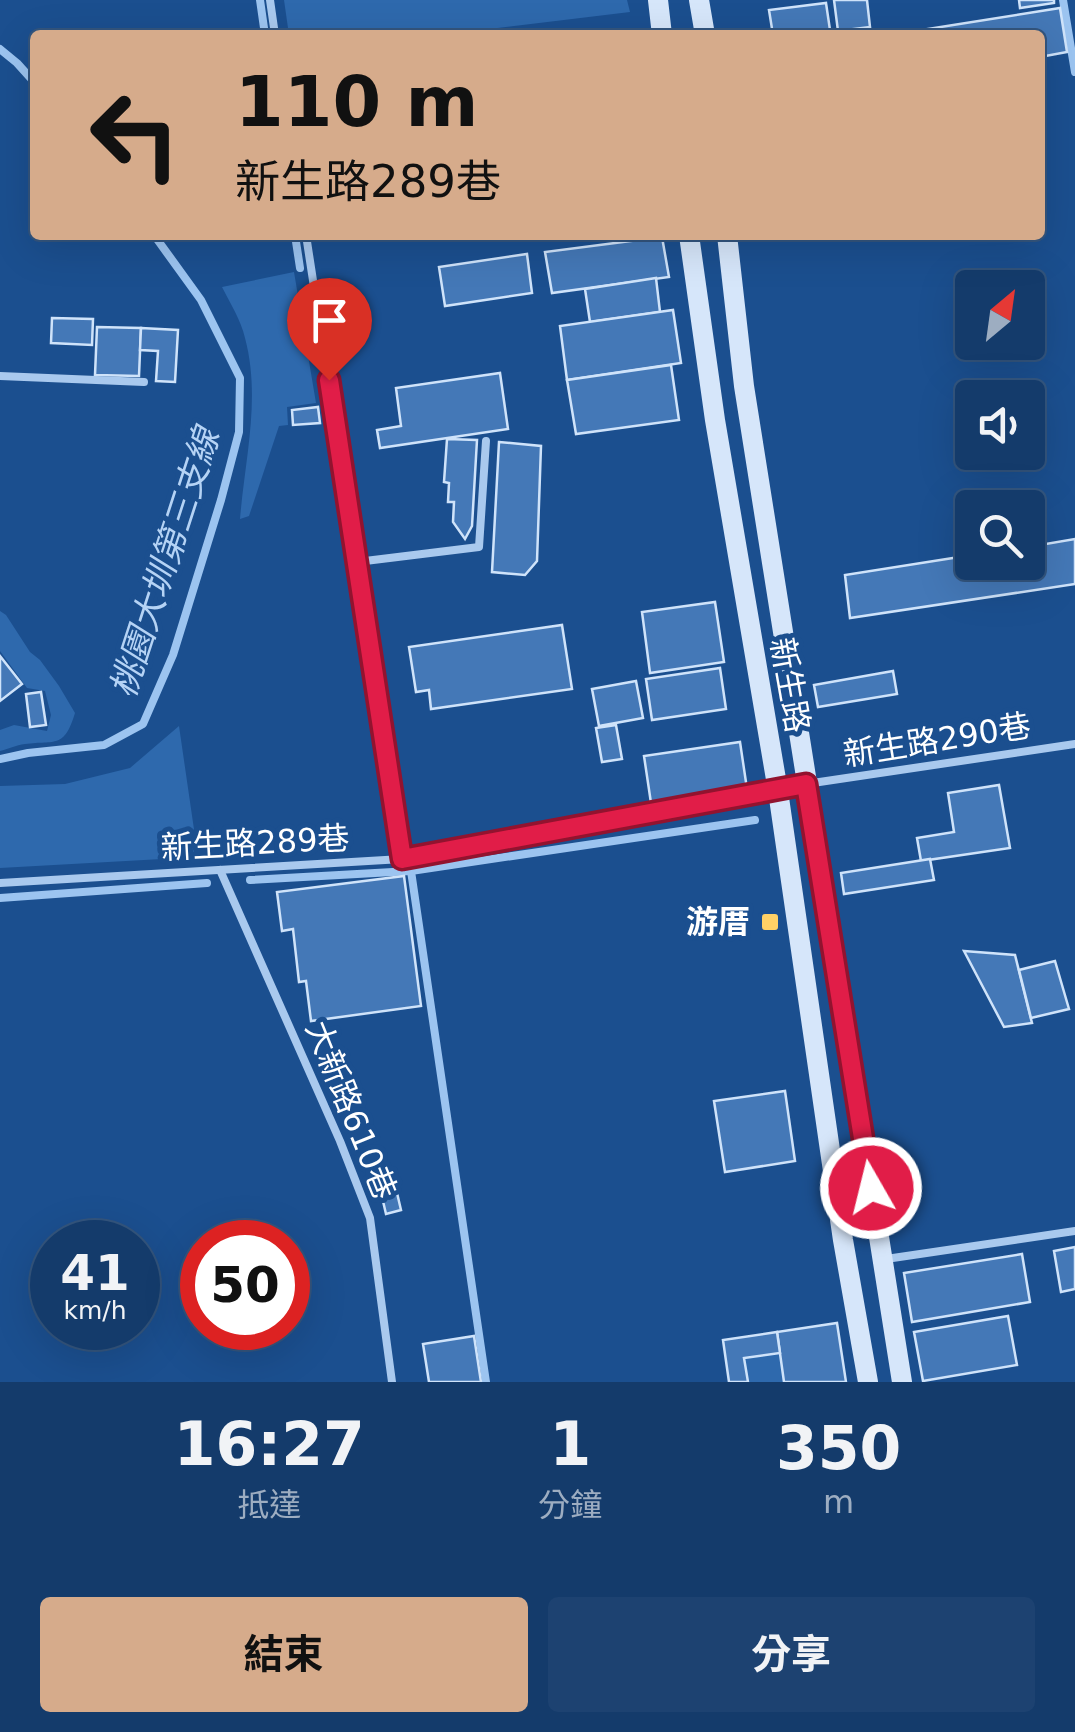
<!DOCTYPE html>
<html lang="zh-TW">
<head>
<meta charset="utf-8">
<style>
	:root { --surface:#143b6b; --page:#1d4271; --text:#f1f3f6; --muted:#9dadc1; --line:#33557e; --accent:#d6ab8b }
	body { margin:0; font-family:"DejaVu Sans","Noto Sans TC",sans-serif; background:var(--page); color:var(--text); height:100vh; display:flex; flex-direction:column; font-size:38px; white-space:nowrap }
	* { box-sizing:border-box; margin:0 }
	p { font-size:32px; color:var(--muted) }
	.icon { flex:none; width:55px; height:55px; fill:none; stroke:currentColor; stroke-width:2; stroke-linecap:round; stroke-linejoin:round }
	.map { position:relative; height:1382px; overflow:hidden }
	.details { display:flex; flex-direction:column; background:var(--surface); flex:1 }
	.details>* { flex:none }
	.hud { position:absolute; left:30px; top:30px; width:1015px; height:210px; border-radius:10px; box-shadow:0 10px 40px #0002,0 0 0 2px var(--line); background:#d6ab8b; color:#111; overflow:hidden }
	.needle { width:65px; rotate:29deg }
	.tools { position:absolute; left:955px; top:270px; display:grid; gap:20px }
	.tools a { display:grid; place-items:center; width:90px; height:90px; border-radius:10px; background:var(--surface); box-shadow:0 10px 40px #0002,0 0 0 2px var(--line); font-size:50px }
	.speed { position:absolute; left:30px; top:1220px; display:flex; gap:20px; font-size:50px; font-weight:700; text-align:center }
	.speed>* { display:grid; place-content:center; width:130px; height:130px; border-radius:50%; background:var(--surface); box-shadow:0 10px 40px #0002,0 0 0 2px var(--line); line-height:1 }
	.speed small { font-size:25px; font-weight:400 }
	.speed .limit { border:15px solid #d22; background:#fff; color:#111 }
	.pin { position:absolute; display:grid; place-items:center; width:85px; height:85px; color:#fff; margin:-102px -42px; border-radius:50% 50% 50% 0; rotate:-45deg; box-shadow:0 0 10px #0007 }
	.pin .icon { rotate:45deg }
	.me { position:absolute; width:110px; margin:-55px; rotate:352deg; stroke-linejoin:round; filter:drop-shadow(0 0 8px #0008) }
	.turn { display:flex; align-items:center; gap:35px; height:210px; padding:0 40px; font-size:45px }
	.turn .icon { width:130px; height:130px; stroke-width:2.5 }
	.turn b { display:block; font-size:70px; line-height:85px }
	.eta { display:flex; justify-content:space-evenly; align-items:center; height:170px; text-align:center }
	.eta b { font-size:60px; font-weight:700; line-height:70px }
	.cta { display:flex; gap:20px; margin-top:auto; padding:20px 40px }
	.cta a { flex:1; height:115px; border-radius:10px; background:var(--accent); color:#111; font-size:40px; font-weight:700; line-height:115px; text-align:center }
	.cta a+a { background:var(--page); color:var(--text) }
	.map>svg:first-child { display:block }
	.green { fill:#2e69ad }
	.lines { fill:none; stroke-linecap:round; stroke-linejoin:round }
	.stream { stroke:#9cc4f0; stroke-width:8 }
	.building { fill:#4478b7; stroke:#cfe3fa; stroke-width:2.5 }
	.service { stroke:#a9c9ee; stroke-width:8 }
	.secondary { stroke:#d6e6fa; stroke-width:20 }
	.route-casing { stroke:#92132f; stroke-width:25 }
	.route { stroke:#e11d48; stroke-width:18 }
	.poi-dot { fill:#ffd166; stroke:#1b4f8f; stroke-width:4 }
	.labels { text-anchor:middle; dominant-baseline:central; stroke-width:10; stroke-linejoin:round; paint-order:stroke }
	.street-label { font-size:32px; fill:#fff; stroke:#1b4f8f }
	.poi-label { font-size:32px; font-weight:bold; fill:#fff; stroke:#1b4f8f; text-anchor:end }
	.water-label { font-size:35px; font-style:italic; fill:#b5d3f5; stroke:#1b4f8f }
</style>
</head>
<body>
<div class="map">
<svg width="1075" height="1382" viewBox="0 0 1075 1382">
	<rect width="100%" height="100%" fill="#1b4f8f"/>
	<g class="green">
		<path d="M284,0H627L630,12L439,35H289Z"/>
		<path d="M294,272L316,403L287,407L288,425L279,426L249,516L240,519C245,458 261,398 245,338C241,320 230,303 222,287Z"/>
		<path d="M0,611L6,615L30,652L40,660L59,686L75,713C64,749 56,740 25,744C16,745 8,749 0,751V730L14,725L47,731L51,715L45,691L27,688L0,651Z"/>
		<path d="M179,726L198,857L0,868V786L65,784L130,768Z"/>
		<path d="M780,1353L784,1382H748L744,1358Z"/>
	</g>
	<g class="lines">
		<g class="stream">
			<path d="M260,0L265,35"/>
			<path d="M1063,0L1075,72"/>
			<path d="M0,49L17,63L35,83"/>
			<path d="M295,235L300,268"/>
			<path d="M0,759L28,753L104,745L143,724L173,655L221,500L239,432L240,378L201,300L154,235"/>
			<path d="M250,880L411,871"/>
			<path d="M0,898L207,883"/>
			<path d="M486,1382L411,871L755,820"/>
		</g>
	</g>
	<g class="building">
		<path d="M834,0H867L870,27L838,31Z"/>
		<path d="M1019,0H1054V3L1020,8Z"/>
		<path d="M826,3L830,30L793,35H773L769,10Z"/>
		<path d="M1060,8L1067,52L1040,57V35H890Z"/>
		<path d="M662,237L669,277L552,293L545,252Z"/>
		<path d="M527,254L532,293L445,306L439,267Z"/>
		<path d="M656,278L660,312L590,322L585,289Z"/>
		<path d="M673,310L681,363L567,380L560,326Z"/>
		<path d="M52,318L93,319L92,345L51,343Z"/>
		<path d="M97,327L141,328L139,376L95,375Z"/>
		<path d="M141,328L178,330L175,382L156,381L158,351L140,350Z"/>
		<path d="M671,365L679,420L576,434L567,380Z"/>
		<path d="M500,373L508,429L380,448L377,430L401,426L396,388Z"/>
		<path d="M318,407L320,423L293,425L292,410Z"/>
		<path d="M447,439L477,440L472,526L465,539L453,522L454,502H448L449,483L444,482Z"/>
		<path d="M499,442L541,446L537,561L525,575L492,572Z"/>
		<path d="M1075,539V584L850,618L845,575L972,555V562H1028V547Z"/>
		<path d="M715,602L724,662L650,673L642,612Z"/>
		<path d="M562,625L572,689L431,709L429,690L416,692L409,647Z"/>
		<path d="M0,656L22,684L0,701Z"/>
		<path d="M720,668L726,709L652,720L646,679Z"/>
		<path d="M893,671L897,694L818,707L814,685Z"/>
		<path d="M636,681L643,718L599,726L592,689Z"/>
		<path d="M41,692L46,725L30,727L26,694Z"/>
		<path d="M616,725L622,759L602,762L596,728Z"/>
		<path d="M740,742L747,789L651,803L644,756Z"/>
		<path d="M999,785L1010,848L921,861L917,838L954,832L948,793Z"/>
		<path d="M930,859L934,880L844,894L841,873Z"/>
		<path d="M404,876L421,1006L311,1021L306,981L299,982L293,929L282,931L277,892Z"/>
		<path d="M964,951L1015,955L1032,1023L1004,1027Z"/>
		<path d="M1055,961L1069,1009L1031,1018L1019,970Z"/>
		<path d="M785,1091L795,1161L725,1172L714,1101Z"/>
		<path d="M394,1180L401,1210L386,1214L379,1184Z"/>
		<path d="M1075,1247V1289L1061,1292L1054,1251Z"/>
		<path d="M1022,1254L1030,1302L912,1322L904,1273Z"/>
		<path d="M1008,1316L1017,1365L923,1381L914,1332Z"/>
		<path d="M837,1323L846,1382H784L777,1332Z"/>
		<path d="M777,1332L780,1353L744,1358L748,1382H729L723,1340Z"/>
		<path d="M474,1336L481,1382H429L423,1344Z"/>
	</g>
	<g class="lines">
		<g class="service">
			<path d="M270,0L275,35"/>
			<path d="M306,235L402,859"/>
			<path d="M0,376L144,382"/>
			<path d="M357,562L479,547L486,441"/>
			<path d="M220,870L340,1141L370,1218L392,1382"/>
			<path d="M0,883L402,859L806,784L1075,744"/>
			<path d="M886,1259L1075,1231"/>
		</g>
		<g class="secondary">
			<path d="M658,0L662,35"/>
			<path d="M699,0L705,35"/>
			<path d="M689,235L715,420L778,791L843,1240L868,1382"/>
			<path d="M727,235L744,386L902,1382"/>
		</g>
	</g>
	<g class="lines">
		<defs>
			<path id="route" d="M329,380L402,859L806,784L871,1188"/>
		</defs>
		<use href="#route" class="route-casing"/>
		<use href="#route" class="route"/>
	</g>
	<rect class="poi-dot" x="760" y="912" width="20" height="20" rx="5"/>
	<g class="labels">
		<g class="street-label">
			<text transform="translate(790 685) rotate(80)">新生路</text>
			<text transform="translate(937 740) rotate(-9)">新生路290巷</text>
			<text transform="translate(255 843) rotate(-3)">新生路289巷</text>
			<text transform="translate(351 1110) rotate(68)">大新路610巷</text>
		</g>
		<g class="poi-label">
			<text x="750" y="922">游厝</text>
		</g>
		<g class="water-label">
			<text transform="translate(165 563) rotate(-72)">桃園大圳第三支線</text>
		</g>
	</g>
</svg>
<div class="tools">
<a><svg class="needle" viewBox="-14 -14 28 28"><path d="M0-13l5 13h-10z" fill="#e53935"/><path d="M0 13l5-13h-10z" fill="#9dadc1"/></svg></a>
<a><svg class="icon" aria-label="sound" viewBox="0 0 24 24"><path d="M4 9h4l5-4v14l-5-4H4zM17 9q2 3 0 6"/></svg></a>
<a><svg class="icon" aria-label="search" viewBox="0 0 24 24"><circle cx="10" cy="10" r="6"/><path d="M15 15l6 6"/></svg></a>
</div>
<div class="speed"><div>41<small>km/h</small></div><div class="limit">50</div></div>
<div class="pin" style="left:329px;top:380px;background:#d93025"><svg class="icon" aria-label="arrive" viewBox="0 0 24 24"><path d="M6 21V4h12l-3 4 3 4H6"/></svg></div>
<svg class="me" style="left:871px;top:1188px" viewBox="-20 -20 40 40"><circle r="17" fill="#e11d48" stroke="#fff" stroke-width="3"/><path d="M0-11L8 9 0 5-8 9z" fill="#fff"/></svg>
<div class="hud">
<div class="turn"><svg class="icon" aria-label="left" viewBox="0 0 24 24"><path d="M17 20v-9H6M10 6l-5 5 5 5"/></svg><div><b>110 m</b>新生路289巷</div></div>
</div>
</div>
<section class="details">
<div class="eta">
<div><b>16:27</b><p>抵達</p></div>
<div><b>1</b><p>分鐘</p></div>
<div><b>350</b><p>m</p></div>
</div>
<div class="cta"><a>結束</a><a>分享</a></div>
</section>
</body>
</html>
